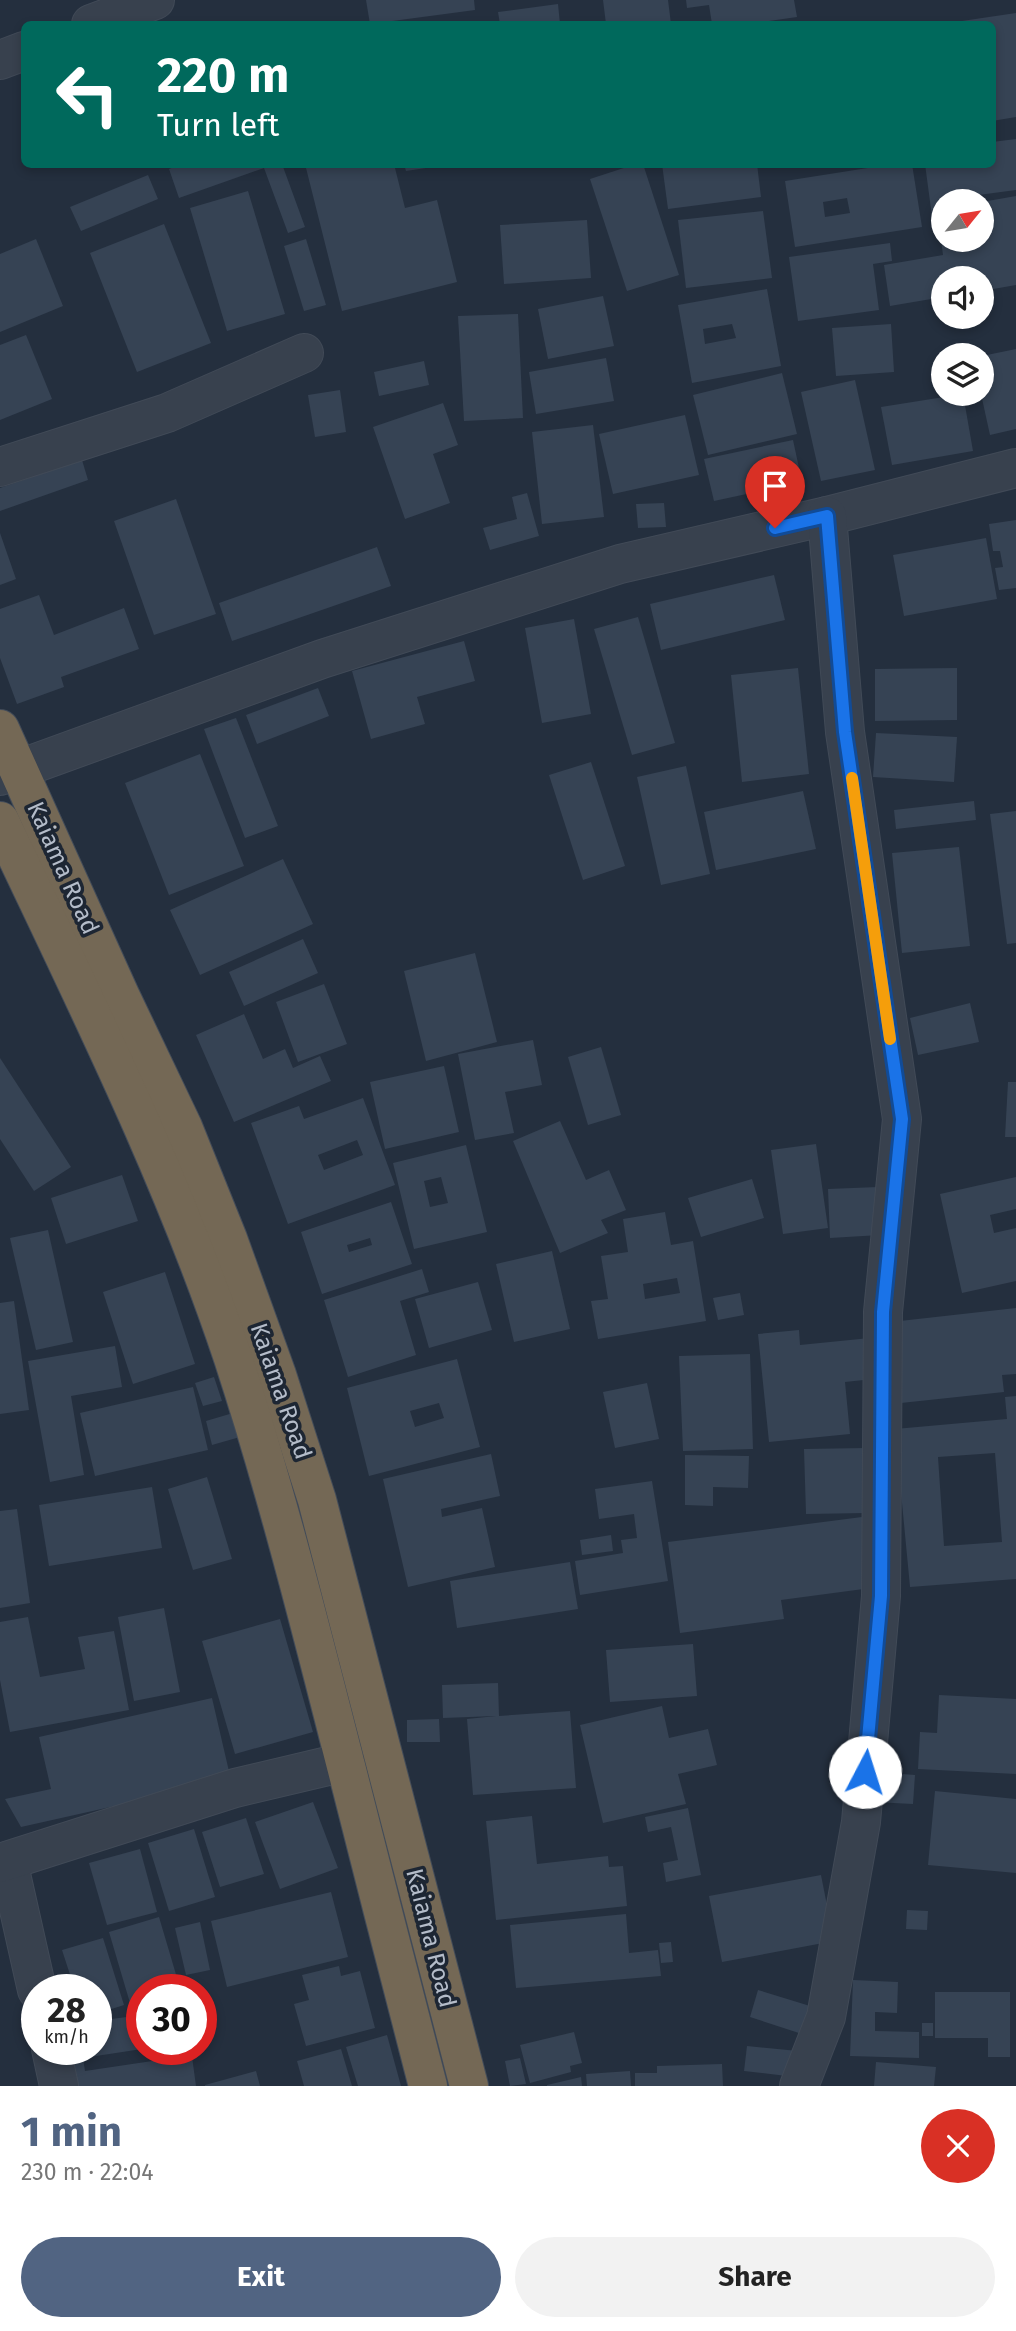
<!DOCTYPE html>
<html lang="en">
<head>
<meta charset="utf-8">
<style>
	:root { --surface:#fff; --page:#f2f2f2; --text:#222; --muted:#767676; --accent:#516482 }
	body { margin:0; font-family:"Fira Sans",sans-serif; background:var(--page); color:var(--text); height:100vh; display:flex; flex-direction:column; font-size:26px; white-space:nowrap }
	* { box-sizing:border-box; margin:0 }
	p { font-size:23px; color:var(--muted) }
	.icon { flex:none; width:38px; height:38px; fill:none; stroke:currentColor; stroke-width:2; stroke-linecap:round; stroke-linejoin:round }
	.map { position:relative; height:2086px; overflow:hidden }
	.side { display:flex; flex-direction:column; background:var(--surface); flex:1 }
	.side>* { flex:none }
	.banner { position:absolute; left:21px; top:21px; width:975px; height:147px; border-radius:10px; box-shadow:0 4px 10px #0003; background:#00695c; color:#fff; overflow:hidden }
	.needle { width:46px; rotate:60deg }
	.fabs { position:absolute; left:931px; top:189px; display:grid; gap:14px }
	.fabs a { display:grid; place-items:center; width:63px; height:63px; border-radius:50%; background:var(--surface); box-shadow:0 4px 10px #0003; font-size:35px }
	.speed { position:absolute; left:21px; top:1974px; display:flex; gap:14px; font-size:35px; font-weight:700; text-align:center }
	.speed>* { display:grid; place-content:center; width:91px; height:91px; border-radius:50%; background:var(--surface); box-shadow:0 4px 10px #0003; line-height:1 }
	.speed small { font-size:18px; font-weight:400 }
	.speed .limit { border:10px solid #d22; background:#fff; color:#111 }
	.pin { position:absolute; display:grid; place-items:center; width:60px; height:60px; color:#fff; margin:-72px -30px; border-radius:50% 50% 50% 0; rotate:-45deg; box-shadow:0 0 7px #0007 }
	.pin .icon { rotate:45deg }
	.me { position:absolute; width:77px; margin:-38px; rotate:5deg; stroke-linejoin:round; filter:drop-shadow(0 0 5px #0008) }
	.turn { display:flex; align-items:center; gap:24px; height:147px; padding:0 21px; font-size:32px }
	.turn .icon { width:91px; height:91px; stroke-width:2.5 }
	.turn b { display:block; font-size:49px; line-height:60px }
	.round { display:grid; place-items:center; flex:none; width:74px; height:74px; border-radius:37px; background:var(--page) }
	.summary { display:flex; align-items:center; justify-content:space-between; height:119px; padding:0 21px }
	h1 { font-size:42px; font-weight:700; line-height:52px; color:var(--accent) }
	.button { display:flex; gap:14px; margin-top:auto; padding:14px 21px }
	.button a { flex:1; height:80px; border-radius:42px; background:var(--accent); color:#fff; font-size:28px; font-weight:700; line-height:80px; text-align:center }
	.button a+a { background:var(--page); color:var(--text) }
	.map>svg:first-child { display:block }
	.building { fill:#364354; fill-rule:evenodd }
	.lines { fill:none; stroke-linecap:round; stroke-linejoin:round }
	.street-casing { stroke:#414a57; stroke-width:40 }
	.highway-casing { stroke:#434c59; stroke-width:40 }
	.street { stroke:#38414e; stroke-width:38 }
	.highway { stroke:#746855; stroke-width:38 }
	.route-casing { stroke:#114b97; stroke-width:18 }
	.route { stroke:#1a73e8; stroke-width:12 }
	.slow { stroke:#f59e0b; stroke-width:12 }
	.labels { text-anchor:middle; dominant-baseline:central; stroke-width:7; stroke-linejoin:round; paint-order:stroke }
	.street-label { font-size:24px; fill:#b4bcc9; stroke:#1d2633 }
</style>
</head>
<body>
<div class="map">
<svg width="1016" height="2086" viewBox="0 0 1016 2086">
	<rect width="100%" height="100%" fill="#242f3e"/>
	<g class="building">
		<path d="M366,0H474L475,10L370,24Z"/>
		<path d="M603,0H668L671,24H606Z"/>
		<path d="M686,0H794L797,17L747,24H712L709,5L687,8Z"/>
		<path d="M558,4L560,24H500L498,12Z"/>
		<path d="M1016,13V117L992,121V24H963L962,21Z"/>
		<path d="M1016,139V190L971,196L972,201H943V223L933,224L925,164H992V142Z"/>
		<path d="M182,164H282L305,227L288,233L264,168L179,198L169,169Z"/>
		<path d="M305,164H394L405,208L437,200L457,282L342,311Z"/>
		<path d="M404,164H439V166L406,171Z"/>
		<path d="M636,164H643L679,275L627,291L590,179Z"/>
		<path d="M662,164H757L761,197L668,209Z"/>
		<path d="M893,164H912L922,227L795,247L785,181ZM847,198L850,213L825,217L823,202Z"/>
		<path d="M148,175L158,199L81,231L70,207Z"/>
		<path d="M248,191L285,314L227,331L190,208Z"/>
		<path d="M1016,196V285L982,291V278H943V297L890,306L884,265L943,255L940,233L943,232V240H982V202Z"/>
		<path d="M763,211L772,278L686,288L678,220Z"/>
		<path d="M587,220L591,278L504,284L500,225Z"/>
		<path d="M164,224L211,343L137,372L90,253Z"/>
		<path d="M36,239L63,306L0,332V254Z"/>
		<path d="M306,239L326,305L304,311L284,246Z"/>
		<path d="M890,243L892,261L873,264L879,310L798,321L789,257Z"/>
		<path d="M767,289L781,366L692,383L678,305ZM732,324L736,338L705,344L703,329Z"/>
		<path d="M603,296L614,346L548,359L538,309Z"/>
		<path d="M518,314L523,418L464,421L458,316Z"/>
		<path d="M891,324L894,372L836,376L832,328Z"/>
		<path d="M26,335L52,399L0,420V345Z"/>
		<path d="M1016,349V429L990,435L981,394L982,356Z"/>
		<path d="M606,358L614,401L536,414L529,372Z"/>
		<path d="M424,361L429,385L379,396L374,372Z"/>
		<path d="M782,373L797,434L708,455L693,395Z"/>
		<path d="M855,380L875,470L821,481L801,392Z"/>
		<path d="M340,390L346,432L315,437L308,395Z"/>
		<path d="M963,394L973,451L892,465L881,407Z"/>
		<path d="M443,403L458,445L433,454L450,503L405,519L373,427Z"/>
		<path d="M685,415L699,475L613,494L599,434Z"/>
		<path d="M593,425L604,517L542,524L532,432Z"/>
		<path d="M793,440L802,482L714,501L704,459Z"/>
		<path d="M82,460L88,480L0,511V488Z"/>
		<path d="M527,493L539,536L490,550L483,528L517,519L512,497Z"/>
		<path d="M176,499L216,614L154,635L114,521Z"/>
		<path d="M664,503L666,527L638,528L636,504Z"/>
		<path d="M1016,520V588L999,590L995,568L1003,567L1000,551H993L989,524Z"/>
		<path d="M0,533L16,579L0,585Z"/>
		<path d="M986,538L997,599L904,616L893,555Z"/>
		<path d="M377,547L391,586L232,641L219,603Z"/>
		<path d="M774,575L785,620L661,650L650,604Z"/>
		<path d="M39,595L54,635L124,608L139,649L61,677L64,687L17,704L0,658V609Z"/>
		<path d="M638,617L675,743L632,755L594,629Z"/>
		<path d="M574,619L591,714L542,723L525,628Z"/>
		<path d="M464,641L475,681L417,697L425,724L371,739L352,671Z"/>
		<path d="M798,668L809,774L742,782L731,675Z"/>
		<path d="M957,668V720L875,721V669Z"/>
		<path d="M318,688L329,716L257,744L246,715Z"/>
		<path d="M236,718L278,826L245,838L204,729Z"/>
		<path d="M876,733L957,737L954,782L873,777Z"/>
		<path d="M200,754L244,866L169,895L125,783Z"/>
		<path d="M591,762L625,866L583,880L549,775Z"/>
		<path d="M686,766L710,874L661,885L637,777Z"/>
		<path d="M803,791L816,849L716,870L704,812Z"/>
		<path d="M974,801L976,820L896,829L894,810Z"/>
		<path d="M1016,811V943L1007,944L990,814Z"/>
		<path d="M959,847L970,946L902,953L892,853Z"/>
		<path d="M283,859L313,924L200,975L170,910Z"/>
		<path d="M303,939L318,973L244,1006L229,972Z"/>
		<path d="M475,953L497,1042L426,1061L404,971Z"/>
		<path d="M324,984L347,1044L298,1062L276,1002Z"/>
		<path d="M970,1003L979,1042L918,1055L910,1018Z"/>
		<path d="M244,1014L263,1059L285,1049L293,1068L320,1056L331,1081L234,1122L196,1035Z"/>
		<path d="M533,1040L542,1085L505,1092L514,1133L475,1140L458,1054Z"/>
		<path d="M601,1047L621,1115L588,1125L568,1057Z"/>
		<path d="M0,1058L71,1167L34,1191L0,1139Z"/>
		<path d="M444,1066L459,1132L385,1149L370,1082Z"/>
		<path d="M1008,1082H1016V1137H1005Z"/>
		<path d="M363,1098L395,1185L288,1224L251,1123L299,1106L304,1119ZM357,1140L363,1155L324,1170L318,1155Z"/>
		<path d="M560,1121L586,1180L609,1170L626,1210L601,1220L608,1233L560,1253L513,1141Z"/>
		<path d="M816,1144L828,1228L783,1234L771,1150Z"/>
		<path d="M466,1145L487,1232L414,1249L393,1163ZM441,1177L448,1203L430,1207L424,1181Z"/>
		<path d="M122,1175L138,1221L66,1244L51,1198Z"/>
		<path d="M1016,1177V1209L990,1215L994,1233L1016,1228V1281L962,1293L940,1194Z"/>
		<path d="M752,1179L764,1218L701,1237L688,1198Z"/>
		<path d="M878,1187L880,1235L830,1238L828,1189Z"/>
		<path d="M391,1202L412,1264L322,1294L301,1232ZM370,1238L372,1245L349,1252L347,1245Z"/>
		<path d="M665,1212L671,1245L693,1241L706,1321L598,1339L591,1301L608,1299L601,1256L628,1252L623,1219ZM677,1278L680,1293L645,1299L643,1284Z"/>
		<path d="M48,1230L73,1342L36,1350L10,1238Z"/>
		<path d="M552,1251L570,1329L514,1342L496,1264Z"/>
		<path d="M422,1269L429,1292L400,1301L416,1355L348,1377L324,1300Z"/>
		<path d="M165,1272L195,1364L133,1384L103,1292Z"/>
		<path d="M478,1282L492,1330L429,1348L415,1299Z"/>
		<path d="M740,1293L744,1315L718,1320L713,1298Z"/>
		<path d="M14,1301L29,1410L0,1414V1303Z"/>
		<path d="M1016,1308V1374L1002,1375L1004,1392L901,1403L891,1322Z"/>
		<path d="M799,1330L800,1345L870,1338L873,1379L845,1382L850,1434L769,1442L758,1334Z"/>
		<path d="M115,1346L122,1387L71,1396L84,1475L50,1482L28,1361Z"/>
		<path d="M750,1354L753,1449L683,1451L679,1356Z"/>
		<path d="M457,1359L480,1447L369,1476L347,1388ZM439,1403L444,1418L415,1427L410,1411Z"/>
		<path d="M214,1377L222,1401L203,1406L195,1383Z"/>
		<path d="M647,1383L659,1439L615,1448L603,1392Z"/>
		<path d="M193,1387L208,1450L95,1476L80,1413Z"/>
		<path d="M1016,1396V1579L910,1587L895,1429L1007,1419L1005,1397ZM995,1453L1002,1542L944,1546L938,1457Z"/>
		<path d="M233,1413L240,1437L212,1445L206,1421Z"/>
		<path d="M866,1448L867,1513L806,1514L804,1449Z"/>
		<path d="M491,1454L500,1496L441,1509L442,1517L482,1508L495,1567L408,1587L383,1479Z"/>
		<path d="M685,1455L749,1456L748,1488L713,1487V1506L685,1505Z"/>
		<path d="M207,1477L232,1559L193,1570L168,1489Z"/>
		<path d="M652,1481L668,1581L580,1595L575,1561L623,1553L621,1540L637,1538L634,1514L599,1519L595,1489Z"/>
		<path d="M152,1487L162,1548L49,1566L39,1505Z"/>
		<path d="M17,1509L30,1603L0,1608V1511Z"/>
		<path d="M862,1517L871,1588L781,1600L784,1619L680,1633L668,1542Z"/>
		<path d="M611,1535L613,1551L582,1555L580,1540Z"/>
		<path d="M570,1562L578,1609L457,1628L450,1581Z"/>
		<path d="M164,1608L180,1692L134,1701L118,1617Z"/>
		<path d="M28,1617L40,1677L85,1669L78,1637L114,1631L129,1710L10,1732L0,1680V1622Z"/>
		<path d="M280,1619L313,1732L235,1754L202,1641Z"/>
		<path d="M693,1644L697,1696L610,1702L606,1650Z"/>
		<path d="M498,1683L499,1716L570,1711L576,1788L473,1795L467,1719L496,1716L443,1718L442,1685Z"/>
		<path d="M939,1695L1016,1699V1774L918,1769L920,1732L937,1733Z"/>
		<path d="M212,1698L231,1780L21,1827L5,1799L51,1789L39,1737Z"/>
		<path d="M662,1706L669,1738L708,1729L717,1765L678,1774L686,1804L603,1823L580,1725Z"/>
		<path d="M439,1719L440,1742H407V1720Z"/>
		<path d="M876,1772L915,1775L913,1804L874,1802Z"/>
		<path d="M935,1791L1016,1799V1873L928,1865Z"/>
		<path d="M313,1802L338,1868L280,1889L255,1822Z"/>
		<path d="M688,1808L701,1875L666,1882L663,1863L678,1860L671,1827L648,1832L645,1817Z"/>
		<path d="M532,1816L537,1864L608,1856L609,1867L623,1866L627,1906L496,1920L486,1821Z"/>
		<path d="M246,1818L264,1874L220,1887L202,1832Z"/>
		<path d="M194,1829L215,1897L169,1911L148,1843Z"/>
		<path d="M140,1849L157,1912L107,1925L89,1863Z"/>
		<path d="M821,1875L834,1941L722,1962L709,1896Z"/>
		<path d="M331,1892L348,1957L227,1987L211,1921Z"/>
		<path d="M907,1910L928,1911L927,1930L906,1929Z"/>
		<path d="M626,1914L629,1953L658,1950L661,1976L516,1988L510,1925Z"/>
		<path d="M159,1917L180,1988L142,1990V2000L130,2003L109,1932Z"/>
		<path d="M200,1922L210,1970L186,1975L175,1928Z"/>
		<path d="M103,1938L124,2005L96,2014V1990H75L62,1950Z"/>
		<path d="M671,1942L673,1962L661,1963L659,1943Z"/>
		<path d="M339,1966L341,1976L360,1971L375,2028L306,2046L294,2004L309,2000L302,1975Z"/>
		<path d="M853,1980L898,1982L897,2013L875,2012V2031L919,2032V2058L850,2056Z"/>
		<path d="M758,1990L810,2006L802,2034L750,2017Z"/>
		<path d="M935,1992H1010V2057H988V2038H935Z"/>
		<path d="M142,2015V2049L83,2058L85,2071L159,2060L158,2049H191L196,2086H64L59,2049H96V2021Z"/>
		<rect x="922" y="2023" width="11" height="13"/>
		<path d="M574,2032L582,2063L570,2066L571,2072L530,2083L520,2045Z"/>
		<path d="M387,2035L401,2086H358L346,2047Z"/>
		<path d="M747,2046L798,2051L795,2077L744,2071Z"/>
		<path d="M341,2049L352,2086H304L297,2061Z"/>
		<path d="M520,2058L526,2084L510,2086L505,2061Z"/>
		<path d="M876,2062L936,2067L934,2086H874Z"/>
		<path d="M722,2064L723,2086H635V2073H657V2066Z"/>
		<path d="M256,2071L260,2086H205V2085Z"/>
		<path d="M630,2071L631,2086H587L586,2074Z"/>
		<path d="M581,2077L582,2086H547V2085Z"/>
	</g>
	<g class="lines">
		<defs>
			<g id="street">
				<path d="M91,24L155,0"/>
				<path d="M0,60L24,51"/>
				<path d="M0,467L167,413L304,353"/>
				<path d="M0,776L322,659L620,564L827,516L1016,468"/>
				<path d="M8,1861L37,1990"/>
				<path d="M0,1863L235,1788L345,1762"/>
				<path d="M51,2049L59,2086"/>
				<path d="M799,2086L826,2017L861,1822L881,1596L883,1312L902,1119L845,732L827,516"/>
			</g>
			<g id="highway">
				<path d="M0,729L120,995L183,1127L228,1239L277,1375L317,1500L469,2086"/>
				<path d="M0,821C83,997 171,1172 233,1358C277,1493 311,1629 346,1766C373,1873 400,1979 428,2086"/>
			</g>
		</defs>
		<use href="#street" class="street-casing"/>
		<use href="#highway" class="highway-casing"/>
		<use href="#street" class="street"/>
		<use href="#highway" class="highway"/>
	</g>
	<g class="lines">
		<defs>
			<path id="route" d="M775,528L827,516L845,732L902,1119L883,1312L881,1596L865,1772"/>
		</defs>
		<use href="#route" class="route-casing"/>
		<use href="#route" class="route"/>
		<path class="slow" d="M852,778L890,1039"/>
	</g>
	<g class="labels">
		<g class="street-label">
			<text transform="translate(63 868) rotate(66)">Kaiama Road</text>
			<text transform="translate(281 1391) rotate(71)">Kaiama Road</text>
			<text transform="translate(431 1938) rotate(76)">Kaiama Road</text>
		</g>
	</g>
</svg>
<div class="fabs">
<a><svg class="needle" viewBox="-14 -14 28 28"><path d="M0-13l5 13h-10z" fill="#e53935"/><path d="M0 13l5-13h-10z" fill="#767676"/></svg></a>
<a><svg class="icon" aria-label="sound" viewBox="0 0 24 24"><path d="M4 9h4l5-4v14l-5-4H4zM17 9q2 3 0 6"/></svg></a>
<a><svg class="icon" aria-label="layers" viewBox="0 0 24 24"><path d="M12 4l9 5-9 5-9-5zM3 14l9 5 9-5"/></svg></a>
</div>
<div class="speed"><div>28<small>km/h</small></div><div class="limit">30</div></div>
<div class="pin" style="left:775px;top:528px;background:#d93025"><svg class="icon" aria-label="arrive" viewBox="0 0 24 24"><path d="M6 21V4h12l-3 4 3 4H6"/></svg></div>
<svg class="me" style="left:865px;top:1772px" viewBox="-20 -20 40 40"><circle r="19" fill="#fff"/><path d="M0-13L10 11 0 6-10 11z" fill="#1a73e8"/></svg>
<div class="banner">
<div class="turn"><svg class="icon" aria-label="left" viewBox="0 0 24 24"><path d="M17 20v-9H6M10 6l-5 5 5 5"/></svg><div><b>220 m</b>Turn left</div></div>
</div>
</div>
<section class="side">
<div class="summary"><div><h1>1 min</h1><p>230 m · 22:04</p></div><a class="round" style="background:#d93025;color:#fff"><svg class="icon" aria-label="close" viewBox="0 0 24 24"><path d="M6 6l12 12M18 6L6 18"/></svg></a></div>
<div class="button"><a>Exit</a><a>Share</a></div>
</section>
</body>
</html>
